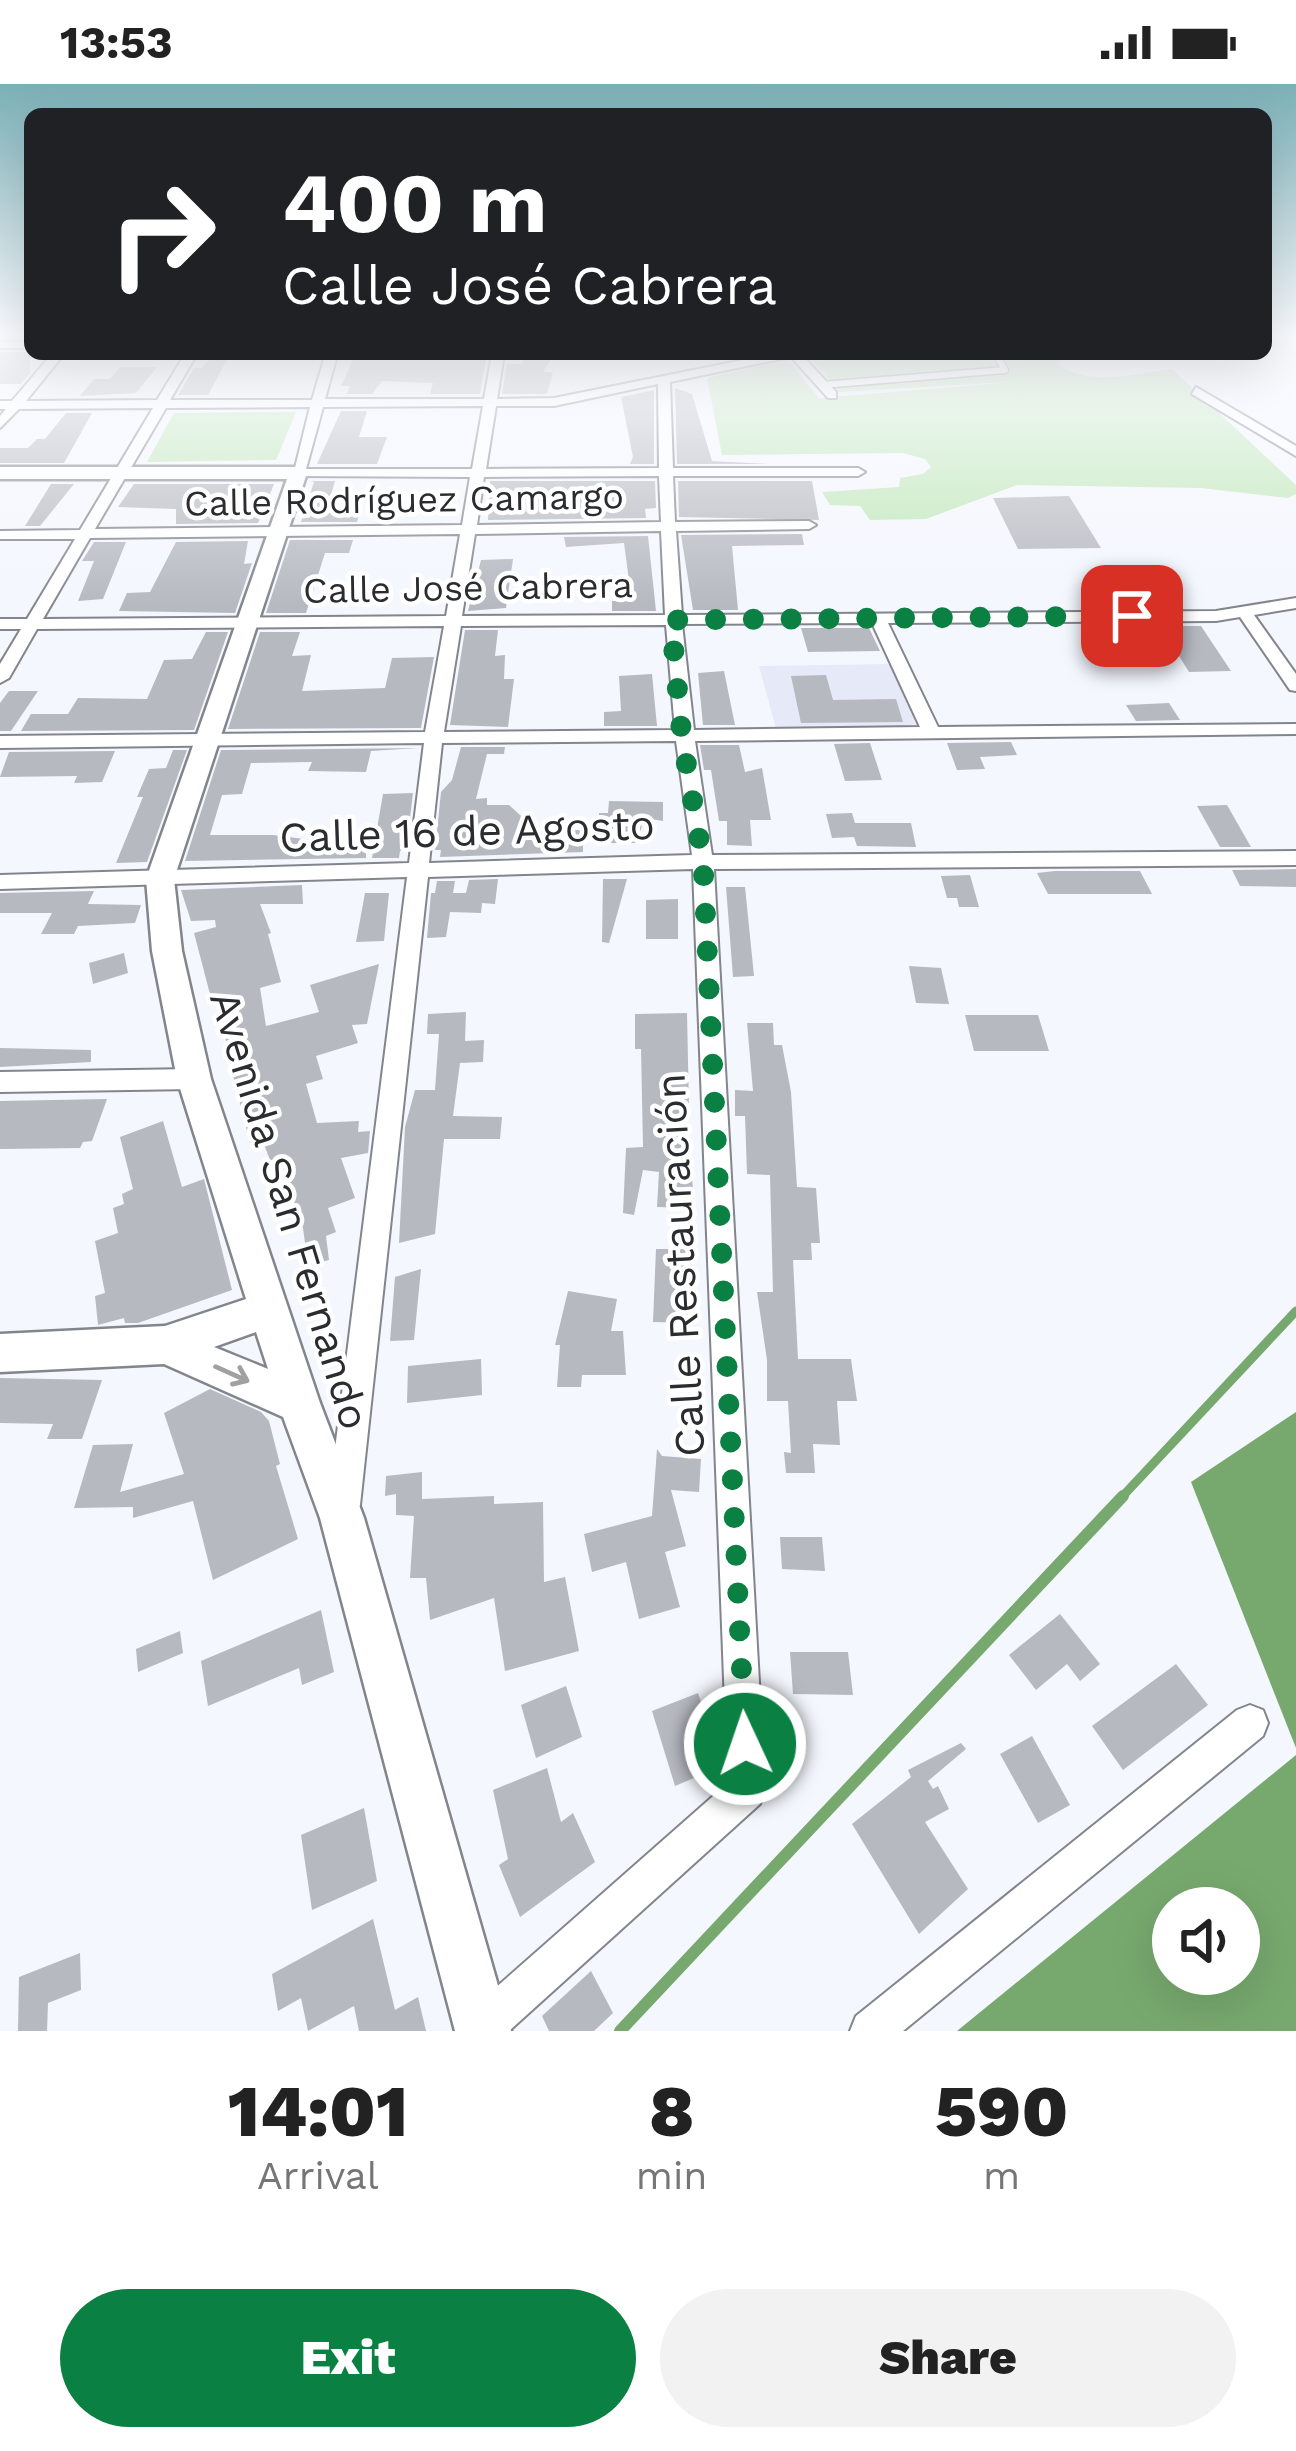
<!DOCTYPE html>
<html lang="en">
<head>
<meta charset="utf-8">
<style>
	:root { --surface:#fff; --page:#f2f2f2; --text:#222; --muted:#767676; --accent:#0b8043 }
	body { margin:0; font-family:"Work Sans",sans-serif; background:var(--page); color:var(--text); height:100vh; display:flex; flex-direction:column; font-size:45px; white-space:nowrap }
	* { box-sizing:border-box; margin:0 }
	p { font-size:39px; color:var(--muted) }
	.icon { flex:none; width:66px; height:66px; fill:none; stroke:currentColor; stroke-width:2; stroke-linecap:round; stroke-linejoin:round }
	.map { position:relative; height:1947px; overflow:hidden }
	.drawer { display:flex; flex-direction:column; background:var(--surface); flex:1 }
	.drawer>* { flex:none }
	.banner { position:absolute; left:24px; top:24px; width:1248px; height:252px; border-radius:18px; box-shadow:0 12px 48px #0002; background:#202124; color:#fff; overflow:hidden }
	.fabs { position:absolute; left:1152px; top:1803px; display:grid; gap:24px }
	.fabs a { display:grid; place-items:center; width:108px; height:108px; border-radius:50%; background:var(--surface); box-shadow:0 12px 48px #0002; font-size:60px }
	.pin { position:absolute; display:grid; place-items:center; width:102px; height:102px; color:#fff; margin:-51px; border-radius:24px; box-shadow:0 6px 18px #0006 }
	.me { position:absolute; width:132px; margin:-66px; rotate:357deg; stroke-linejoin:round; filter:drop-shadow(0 0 9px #0008) }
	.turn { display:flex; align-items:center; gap:42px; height:252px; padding:0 60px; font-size:54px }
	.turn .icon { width:156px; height:156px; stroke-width:2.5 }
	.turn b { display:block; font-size:84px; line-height:102px }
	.eta { display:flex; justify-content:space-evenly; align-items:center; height:204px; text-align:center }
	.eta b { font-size:72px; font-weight:800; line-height:84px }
	.action { display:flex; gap:24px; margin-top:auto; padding:24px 60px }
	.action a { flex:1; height:138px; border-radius:72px; background:var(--accent); color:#fff; font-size:48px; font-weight:800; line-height:138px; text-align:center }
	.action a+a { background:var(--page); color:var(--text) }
	.status { display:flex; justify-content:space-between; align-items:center; height:84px; padding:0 60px; background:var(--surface); direction:ltr }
	.status svg { height:33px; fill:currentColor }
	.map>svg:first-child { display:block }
	.built { fill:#e5e9f8 }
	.green { fill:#bfe7b7 }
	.water { fill:#77a96e; fill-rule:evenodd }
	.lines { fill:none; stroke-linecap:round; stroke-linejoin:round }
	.stream-far1 { stroke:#77a96e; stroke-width:9 }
	.stream { stroke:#77a96e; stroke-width:12 }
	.building { fill:#b6b9c0 }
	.lane-casing { stroke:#83858c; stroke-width:9 }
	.street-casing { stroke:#83858c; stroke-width:4 }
	.secondary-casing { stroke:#83858c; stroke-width:5 }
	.lane { stroke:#fff; stroke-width:6 }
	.street { fill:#fff; fill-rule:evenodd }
	.secondary { fill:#fff; fill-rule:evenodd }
	.oneway { stroke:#a0a0a1 }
	.route { stroke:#0b8043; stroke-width:21; stroke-dasharray:0 37.8 }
	.labels { text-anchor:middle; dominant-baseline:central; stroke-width:9; stroke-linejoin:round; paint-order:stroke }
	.far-street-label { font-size:36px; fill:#2b2c2f; stroke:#fff }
	.street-label { font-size:42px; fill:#2b2c2f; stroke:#fff }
</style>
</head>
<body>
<div class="status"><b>13:53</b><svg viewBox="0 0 49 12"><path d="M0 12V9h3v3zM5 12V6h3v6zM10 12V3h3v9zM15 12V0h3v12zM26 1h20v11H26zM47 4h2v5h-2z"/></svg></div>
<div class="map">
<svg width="1296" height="1947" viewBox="0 0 1296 1947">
	<rect width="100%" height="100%" fill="#f4f7fe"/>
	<path class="built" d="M892,580L918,646L777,648L759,582Z"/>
	<g class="green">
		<path d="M808,270H1061L1059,281C1089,303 1138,289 1172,285L1296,401V410L1288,414L1201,404L1017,401L926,435L870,436L860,422L830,421L822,408L899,403L900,394L923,390L931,383L925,375L903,369L722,371L707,294L788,276L819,314L1026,297L839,308Z"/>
		<path d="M296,328L276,376L147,378L174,329Z"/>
	</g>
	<g class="water">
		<path d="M1296,1328V1664L1191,1398Z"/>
		<path d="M1296,1671V1947H957ZM1173,1824H1239V1890H1173Z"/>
	</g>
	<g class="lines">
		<path class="stream-far1" d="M1120,1415L1296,1227"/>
		<path class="stream" d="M620,1947L1123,1412"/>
	</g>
	<g class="building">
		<path d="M0,268H30V289L21,300H0Z"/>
		<path d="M213,270H230L208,311H178L194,284H202Z"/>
		<path d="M356,270H487L480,310H430L433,299L382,297L372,310H347L350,302H341Z"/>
		<path d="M527,271L552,273L543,288H553L547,310H502L507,280H521Z"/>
		<path d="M120,283H157L136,309L80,312L94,295H110Z"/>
		<path d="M675,304L692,310L712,377L768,380H677Z"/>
		<path d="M654,306V380H630L633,373L621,313Z"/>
		<path d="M341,327H367L359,353H387L377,380H317Z"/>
		<path d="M66,329H92L64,379H0V364H28L37,355H45Z"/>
		<path d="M310,397H335L326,428L360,429L357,438H301L314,398Z"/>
		<path d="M490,397H655L656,424L645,425L646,434L488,436Z"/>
		<path d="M678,397H812L819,436L679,433Z"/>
		<path d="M51,400H74L40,442H25Z"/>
		<path d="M134,400H274L258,439L176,440V425L118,423Z"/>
		<path d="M1069,412L1101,464L1018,465L993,414Z"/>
		<path d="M802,450L804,461L732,462L738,526H693L681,451Z"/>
		<path d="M648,452L656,527H612V517H624L623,504H630L624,459L566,463L564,453Z"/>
		<path d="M290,456H353L349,469H325L306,529H266Z"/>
		<path d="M248,457L244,480L252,479L235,529L119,527L127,509L150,508L176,458Z"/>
		<path d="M94,458H126L103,515L78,517L94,477H82Z"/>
		<path d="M513,475L506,524L468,527L481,476Z"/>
		<path d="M1126,542H1201L1231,587L1189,588L1171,559L1137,560Z"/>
		<path d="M801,544H869L880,567L808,568Z"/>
		<path d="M465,546H498L495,572L505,571L504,595H514L508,643L450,641Z"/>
		<path d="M206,548H228L194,646L21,647L31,630H68L78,614L147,615L164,576L192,575Z"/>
		<path d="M260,548H300L292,572L311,571L302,607L385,604L392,574L434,573L421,644L228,645Z"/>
		<path d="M724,587L735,641H703L698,589Z"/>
		<path d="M652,590L657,642H604V628L621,627L619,592Z"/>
		<path d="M826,591L833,616L896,615L903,638L801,639L791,592Z"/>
		<path d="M9,607H38L11,647H0V619Z"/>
		<path d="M1169,619L1180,636L1136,637L1126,621Z"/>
		<path d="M1011,658L1017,671L980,673L985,685L957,686L947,659Z"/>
		<path d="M870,659L882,696L845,697L834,660Z"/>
		<path d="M700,661H739L745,688L762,684L771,736H750L752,762L727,761V737H719L711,686H704Z"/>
		<path d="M461,663H505L504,670H487L476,715L487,714V721H509L531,741V747L583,746V768L440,773L441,766H435L441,708L452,696Z"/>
		<path d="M419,664L371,667L366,688L308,687L312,678L251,679L242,710L222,711L210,751H273L366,763V774L185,777L221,666Z"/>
		<path d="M173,666H187L147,778L116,779L143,713H137L149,685L166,684Z"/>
		<path d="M115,667L102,698L74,699L77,692L0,693L9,668Z"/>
		<path d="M413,709L406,767H400L399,774H372L383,710Z"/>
		<path d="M609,717L663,718V737L644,734L637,759H599V729H608Z"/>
		<path d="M1227,721L1251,763H1220L1197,722Z"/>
		<path d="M852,729L855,739H911L916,763L857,762L854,753L832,754L826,730Z"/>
		<path d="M1296,785V803L1240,802L1232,786Z"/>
		<path d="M1055,787H1140L1152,810H1048L1037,789Z"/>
		<path d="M970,791L979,823H959L957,814H947L941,792Z"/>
		<path d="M498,795L495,820L482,819L481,829L450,828L446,853L427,854L431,809H435L437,797H455L453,809H466L469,796Z"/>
		<path d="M603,795H627L609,859L602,858Z"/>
		<path d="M302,801L303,820H260L271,849L268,850L281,898L260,904L266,942L319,928L310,901L379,880L367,940L352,941L358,959L316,972L323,995L306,1000L317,1039L359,1037L358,1048L370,1047L368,1069L341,1074L355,1114L328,1124L336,1148L326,1152L329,1176L308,1181L303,1144L284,1089L276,1092L262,1055L250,1059L227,967L221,911L211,914L194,849L216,843L215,836L191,837L181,806Z"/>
		<path d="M726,803H745L754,892L733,893Z"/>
		<path d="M94,807L88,820L141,821L135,839L78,842L74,850H41L52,829H0V809Z"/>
		<path d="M365,809H389L384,857L356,858Z"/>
		<path d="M678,815V855H646V816Z"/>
		<path d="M124,869L128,889L93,900L89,879Z"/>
		<path d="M909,882L941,884L949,920L916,919Z"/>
		<path d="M466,928L465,957L484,956L483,978L460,979L453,1032L502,1033L500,1055H444L435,1150L399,1159L405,1043L415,1006H435L439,950H427L428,930Z"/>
		<path d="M687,929L689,1025L685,1026L695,1124L657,1123L659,1088L643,1086L634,1131L623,1129L626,1064L643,1063L641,965H635V930Z"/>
		<path d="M965,931H1038L1049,967H974Z"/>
		<path d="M747,939H773L774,961H782L791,1008L797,1103L816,1104L820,1159H811L812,1176H793L798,1275H851L857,1317H837L840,1361L813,1360L815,1389H786L784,1368L791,1369L788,1317H767V1276L757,1208H773L770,1091L747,1090L745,1032H735V1006L753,1007Z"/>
		<path d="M0,964L91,966V978L0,983Z"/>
		<path d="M107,1015L92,1057L83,1058L80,1064L0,1065V1017Z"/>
		<path d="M163,1037L182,1103L204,1095L232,1206L138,1239H125L124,1234L98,1241L95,1212L105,1209L95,1157L118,1149L113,1124L124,1120L122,1110L133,1105L120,1053Z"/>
		<path d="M656,1165H692V1239L653,1238Z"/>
		<path d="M421,1185L414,1256L390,1257L395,1193Z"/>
		<path d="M568,1207L617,1215L611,1247H623L626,1291H582L581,1303H557L560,1261H555Z"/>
		<path d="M481,1275L482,1311L407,1319L408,1282Z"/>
		<path d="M0,1294L102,1296L82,1355H47L53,1340L0,1339Z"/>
		<path d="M210,1305L261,1328L269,1337L280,1380L276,1382L298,1455L213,1496L193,1417L133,1434V1423L74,1424L93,1361L133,1360L120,1408L184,1390L164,1329Z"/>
		<path d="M657,1365L662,1372L701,1375L699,1408L671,1406L686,1462L665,1468L680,1523L639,1535L626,1478L592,1488L584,1450L652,1432Z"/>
		<path d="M422,1388V1415L494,1412V1420L543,1418L544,1498L565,1493L579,1567L505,1587L494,1514L430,1536L426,1494H410L414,1432L396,1431V1410L385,1412L386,1392Z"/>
		<path d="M780,1453H822L825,1487L782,1485Z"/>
		<path d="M321,1526L334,1588L302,1601L299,1584L208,1622L201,1577Z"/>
		<path d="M1060,1530L1100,1580L1080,1597L1067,1580L1036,1606L1009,1571Z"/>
		<path d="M180,1547L183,1569L138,1588L136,1565Z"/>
		<path d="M790,1568H848L853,1611L793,1610Z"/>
		<path d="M1176,1580L1208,1621L1123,1686L1092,1642Z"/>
		<path d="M566,1602L582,1653L536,1674L521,1621Z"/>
		<path d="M698,1609L722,1682L675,1702L652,1627Z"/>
		<path d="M1032,1652L1070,1721L1038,1739L1000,1670Z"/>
		<path d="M961,1659L966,1665L928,1697L933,1705L938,1702L949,1725L925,1738L968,1805L919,1850L852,1740L911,1693L908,1686Z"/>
		<path d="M547,1684L561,1738L573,1729L595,1778L520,1833L499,1781L508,1775L493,1706Z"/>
		<path d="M364,1724L377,1797L312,1826L301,1751Z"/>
		<path d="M373,1835L395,1926L418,1913L426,1947H359L354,1922L308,1947L301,1914L278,1927L272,1890Z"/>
		<path d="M80,1869L81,1906L48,1919L47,1947H18L19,1893Z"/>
		<path d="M591,1887L613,1929L594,1947H549L542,1932Z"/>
	</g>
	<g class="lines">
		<defs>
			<path id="lane" d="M822,301L1005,286L996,270"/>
			<g id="street">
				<rect x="0" y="258" width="30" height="6"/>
				<path d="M52,270H64L26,317L157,316L185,270H197L170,316H312L324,275L321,270H333L336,275L325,315H484L492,270H504L497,315L554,314L773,270H801L836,308V314H828L791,273L670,298L673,384H858L865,388L858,392H673L675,438L809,437L816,441L809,445L676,447L682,531L1216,527L1296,514V524L1254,531L1296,590V607L1290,606L1240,533L1216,537L888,539L938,643L1296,640V650L695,657L712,771L1296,767V781L714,785L765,1707L760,1720L509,1947L461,1944L467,1929L728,1699L693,785L428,793L360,1421L355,1432L344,1437L333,1432L328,1421L407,793L0,805V791L409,779L424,659L0,664V652L425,648L444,542L37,545L9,594L0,599V580L21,545H0V535H27L75,455H0V447L80,446L153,324L19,325L0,344V332L6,325H0V317H12ZM658,300L659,384L486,385L496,322H554ZM483,322L472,385H306L323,323ZM310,323L293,392L470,393L462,441L95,445L166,324ZM659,392L661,438L477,441L484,393ZM661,447L665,531L462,532L475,450ZM460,450L446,532L43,535L90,454ZM872,539L920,643L694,646L682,540ZM666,541L675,646L444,648L461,542ZM676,657L692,771L429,779L442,659Z"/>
				<path d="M1196,303L1296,362V372L1192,310Z"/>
				<path d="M194,985L203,988L206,995L203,1002L194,1005L0,1008V988Z"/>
				<path d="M1250,1621L1263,1626L1268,1639L1263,1652L903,1947H850L856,1932L1237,1626Z"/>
			</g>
			<path id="secondary" d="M0,383H298L307,389L174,795L182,867L211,995L320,1319L364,1434L511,1947H455L320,1434L283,1333L164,1280L0,1288V1250L165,1242L246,1215L177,995L152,867L146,795L287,395H0ZM256,1248L268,1285L214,1263Z"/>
		</defs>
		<use href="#lane" class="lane-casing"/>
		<use href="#street" class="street-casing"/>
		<use href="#secondary" class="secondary-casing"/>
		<use href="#lane" class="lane"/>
		<use href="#street" class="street"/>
		<use href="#secondary" class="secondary"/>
	</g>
	<defs><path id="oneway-shaft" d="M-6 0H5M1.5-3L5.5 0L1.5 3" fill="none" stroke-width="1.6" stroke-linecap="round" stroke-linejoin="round" transform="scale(3)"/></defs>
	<use class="oneway" href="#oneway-shaft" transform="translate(232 1290) rotate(24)"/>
	<linearGradient id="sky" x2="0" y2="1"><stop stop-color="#7bb0b7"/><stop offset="0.48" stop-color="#fafbff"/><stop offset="1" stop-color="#fafbff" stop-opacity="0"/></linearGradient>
	<rect width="1296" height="522" fill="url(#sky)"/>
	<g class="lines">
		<path class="route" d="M745,1660L703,778L682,654L671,536L1132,532"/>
	</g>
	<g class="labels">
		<g class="far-street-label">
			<text transform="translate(404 416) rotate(-1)">Calle Rodríguez Camargo</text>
			<text transform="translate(468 504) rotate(-1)">Calle José Cabrera</text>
		</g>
		<g class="street-label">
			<text transform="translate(467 747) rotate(-2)">Calle 16 de Agosto</text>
			<text transform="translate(290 1126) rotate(73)">Avenida San Fernando</text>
			<text transform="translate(680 1181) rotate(-93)">Calle Restauración</text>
		</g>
	</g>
</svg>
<div class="fabs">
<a><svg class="icon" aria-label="sound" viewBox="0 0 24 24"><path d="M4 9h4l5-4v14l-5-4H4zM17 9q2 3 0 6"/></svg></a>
</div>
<div class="pin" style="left:1132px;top:532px;background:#d93025"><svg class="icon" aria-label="arrive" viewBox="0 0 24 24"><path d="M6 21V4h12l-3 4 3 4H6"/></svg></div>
<svg class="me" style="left:745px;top:1660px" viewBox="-20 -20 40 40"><circle r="17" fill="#0b8043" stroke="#fff" stroke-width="3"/><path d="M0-11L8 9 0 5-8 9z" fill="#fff"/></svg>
<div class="banner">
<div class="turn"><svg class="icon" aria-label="right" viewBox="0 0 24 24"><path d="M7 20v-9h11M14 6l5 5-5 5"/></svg><div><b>400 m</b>Calle José Cabrera</div></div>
</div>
</div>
<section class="drawer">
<div class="eta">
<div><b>14:01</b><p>Arrival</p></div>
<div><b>8</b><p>min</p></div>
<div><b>590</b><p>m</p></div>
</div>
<div class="action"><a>Exit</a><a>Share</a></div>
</section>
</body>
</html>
